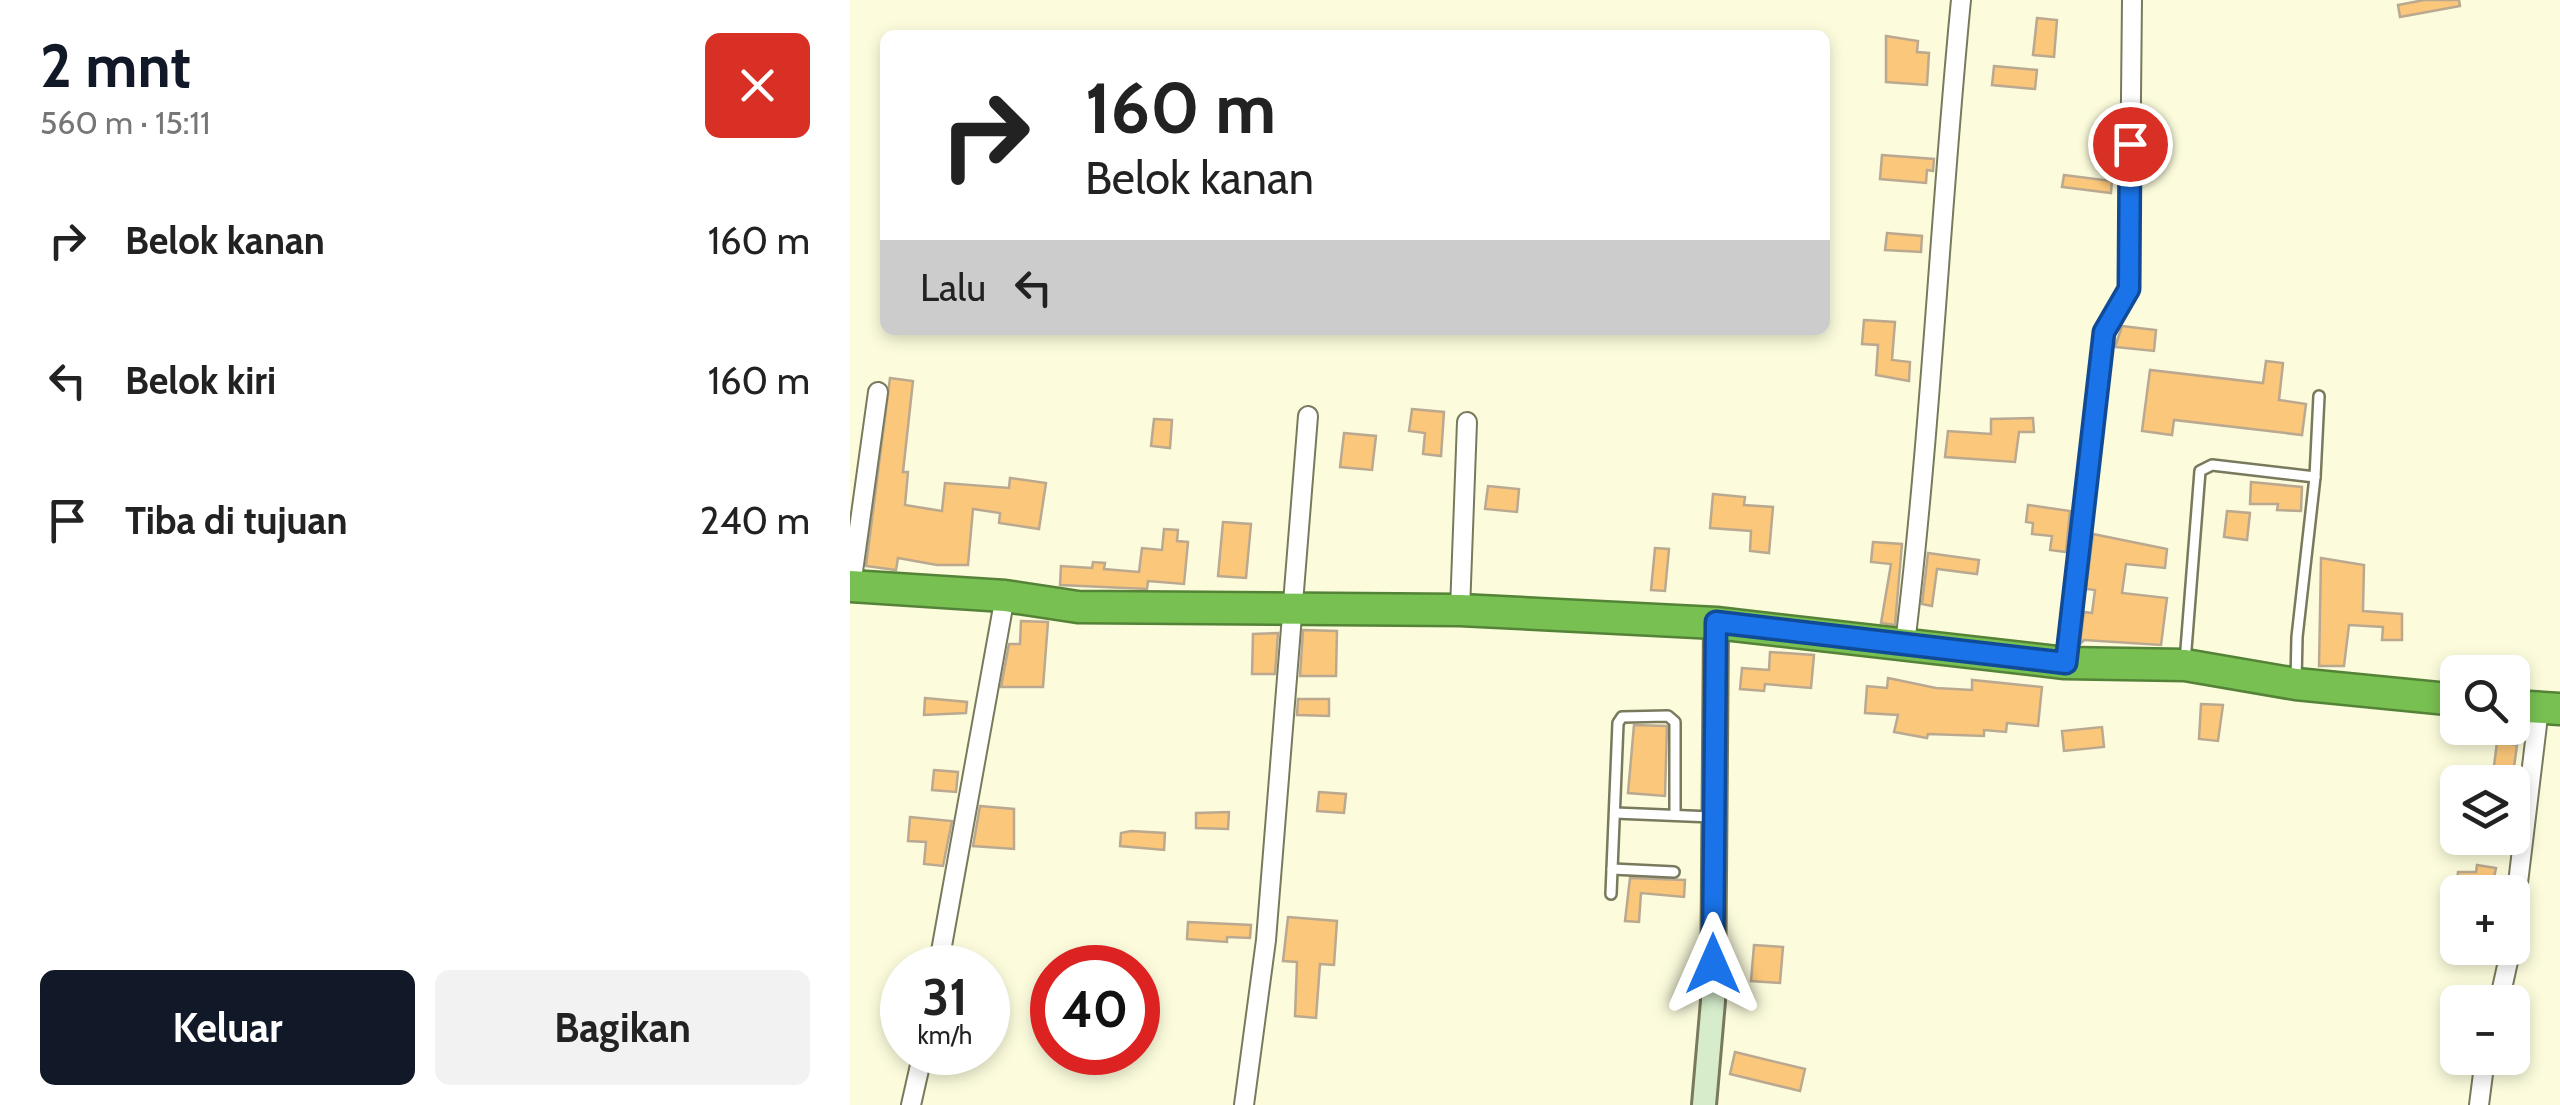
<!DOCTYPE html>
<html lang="id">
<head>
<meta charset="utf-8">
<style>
	:root { --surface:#fff; --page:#f2f2f2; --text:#222; --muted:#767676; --accent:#111827 }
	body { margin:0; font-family:Cabin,sans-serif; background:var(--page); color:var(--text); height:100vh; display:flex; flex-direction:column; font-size:38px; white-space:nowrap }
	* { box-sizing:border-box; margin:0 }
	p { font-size:32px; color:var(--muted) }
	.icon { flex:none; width:55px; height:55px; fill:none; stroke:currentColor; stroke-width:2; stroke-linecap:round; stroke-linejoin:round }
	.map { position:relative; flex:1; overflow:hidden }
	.drawer { display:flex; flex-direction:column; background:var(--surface); width:850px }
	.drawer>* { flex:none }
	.hud { position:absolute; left:30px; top:30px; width:950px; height:305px; border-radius:15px; box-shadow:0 5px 15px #0003; background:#fff; color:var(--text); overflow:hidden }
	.controls { position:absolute; left:1590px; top:655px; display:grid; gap:20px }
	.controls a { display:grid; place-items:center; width:90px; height:90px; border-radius:15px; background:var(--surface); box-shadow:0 5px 15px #0003; font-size:50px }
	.speed { position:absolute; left:30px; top:945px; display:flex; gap:20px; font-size:50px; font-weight:700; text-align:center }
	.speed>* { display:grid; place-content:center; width:130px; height:130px; border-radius:50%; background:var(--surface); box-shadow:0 5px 15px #0003; line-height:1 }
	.speed small { font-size:25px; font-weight:400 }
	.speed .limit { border:15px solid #d22; background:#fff; color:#111 }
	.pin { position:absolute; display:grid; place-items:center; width:85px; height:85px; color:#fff; margin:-42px; border:5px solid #fff; border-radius:50%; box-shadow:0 2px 10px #0007 }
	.me { position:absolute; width:110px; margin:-55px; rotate:0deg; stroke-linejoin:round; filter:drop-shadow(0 0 8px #0008) }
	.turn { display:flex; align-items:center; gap:35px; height:210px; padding:0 40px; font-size:45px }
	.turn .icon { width:130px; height:130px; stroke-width:2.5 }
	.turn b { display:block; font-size:70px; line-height:85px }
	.then { display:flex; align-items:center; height:95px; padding:0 40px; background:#0003; gap:20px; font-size:38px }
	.round { display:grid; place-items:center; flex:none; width:105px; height:105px; border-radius:15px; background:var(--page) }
	.overview { display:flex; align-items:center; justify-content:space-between; height:170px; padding:0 40px }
	h1 { font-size:60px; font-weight:800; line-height:75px; color:var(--accent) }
	.button { display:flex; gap:20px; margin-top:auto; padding:20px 40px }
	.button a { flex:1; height:115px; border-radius:15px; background:var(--accent); color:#fff; font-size:40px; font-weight:800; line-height:115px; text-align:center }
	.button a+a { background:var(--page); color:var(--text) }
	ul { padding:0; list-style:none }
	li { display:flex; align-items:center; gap:30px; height:140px; padding:0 40px }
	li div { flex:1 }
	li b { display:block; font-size:38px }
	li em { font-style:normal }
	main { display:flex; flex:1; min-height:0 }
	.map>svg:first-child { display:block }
	.building { fill:#fbc77a; stroke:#baa990; stroke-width:2.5 }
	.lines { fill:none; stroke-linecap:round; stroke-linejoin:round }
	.lane-casing { stroke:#79795d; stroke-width:14 }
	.street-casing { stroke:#79795d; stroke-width:22 }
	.secondary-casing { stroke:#79795d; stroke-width:28 }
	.highway-casing { stroke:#548338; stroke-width:35 }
	.lane { stroke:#fff; stroke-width:9 }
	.street { stroke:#fff; stroke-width:18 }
	.secondary { stroke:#d6eccb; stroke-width:22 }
	.highway { stroke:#78c052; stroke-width:30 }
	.route-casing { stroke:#114b97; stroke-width:25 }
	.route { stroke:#1a73e8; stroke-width:18 }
</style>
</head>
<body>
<main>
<section class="drawer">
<div class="overview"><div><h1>2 mnt</h1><p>560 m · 15:11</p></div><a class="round" style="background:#d93025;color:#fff"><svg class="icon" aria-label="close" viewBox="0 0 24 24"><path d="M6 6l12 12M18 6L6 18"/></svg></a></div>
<ul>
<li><svg class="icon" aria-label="right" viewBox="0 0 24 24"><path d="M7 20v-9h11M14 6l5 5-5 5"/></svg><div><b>Belok kanan</b></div><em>160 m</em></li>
<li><svg class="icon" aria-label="left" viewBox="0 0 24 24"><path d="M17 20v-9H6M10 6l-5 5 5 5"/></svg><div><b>Belok kiri</b></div><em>160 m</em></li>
<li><svg class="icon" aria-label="arrive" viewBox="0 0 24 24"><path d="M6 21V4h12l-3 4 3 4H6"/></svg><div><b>Tiba di tujuan</b></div><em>240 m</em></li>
</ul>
<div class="button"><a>Keluar</a><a>Bagikan</a></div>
</section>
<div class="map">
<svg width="1710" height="1105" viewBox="0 0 1710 1105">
	<rect width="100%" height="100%" fill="#fcfcdd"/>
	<g class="building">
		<path d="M1574,0H1609L1610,6L1550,17L1548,5Z"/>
		<path d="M1187,18L1207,20L1204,57L1183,55Z"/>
		<path d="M1036,36L1068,41L1067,52L1079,53L1077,85L1036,82Z"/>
		<path d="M1144,66L1187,70L1185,89L1142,85Z"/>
		<path d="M1032,155L1084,159L1083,171L1077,170L1076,183L1030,179Z"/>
		<path d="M1214,175L1262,181L1261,193L1212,187Z"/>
		<path d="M1037,233L1072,236L1071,252L1035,250Z"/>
		<path d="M1014,320L1045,322L1042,360L1060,362L1059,381L1026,375L1028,345L1012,344Z"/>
		<path d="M1272,326L1306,330L1304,351L1265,347Z"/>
		<path d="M1416,361L1433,363L1429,400L1456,404L1452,435L1324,420L1322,435L1292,431L1300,370L1413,383Z"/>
		<path d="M40,378L63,381L53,472H58L55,505L92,511L95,483L159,488L160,478L196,483L189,529L149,523L150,513L123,509L118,565H87L48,558L46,570L16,566Z"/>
		<path d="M562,409L594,412L591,456L573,454L575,433L559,431Z"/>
		<path d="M1183,418L1184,432H1169L1165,462L1095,457L1098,431L1141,434V419Z"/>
		<path d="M304,419L322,420L320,448L301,446Z"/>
		<path d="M494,433L526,436L522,470L490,467Z"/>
		<path d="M1401,482L1452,487L1451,511L1427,510L1428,504H1400Z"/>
		<path d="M638,486L669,489L667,512L635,509Z"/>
		<path d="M863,494L895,497L894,505L923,507L919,553L900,551L901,531L860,528Z"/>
		<path d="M1178,505L1220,511L1216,552L1200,550L1202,536L1182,534L1183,523L1176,522Z"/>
		<path d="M1377,511L1400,513L1397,540L1374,537Z"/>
		<path d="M373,522L401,524L396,578L368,576Z"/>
		<path d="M314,529L328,530L327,541L338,542L334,584L298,581L297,589L210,585L211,566L242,568L243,562L255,563L254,569L289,572L292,548L312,550Z"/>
		<path d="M1243,534L1317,549L1315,568L1276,564L1272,593L1317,598L1311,645L1234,640L1230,644L1234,612L1242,613L1245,590L1236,589Z"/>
		<path d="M1023,542L1052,544L1045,625L1031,623L1041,564L1021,562Z"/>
		<path d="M805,548L819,549L815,591L801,590Z"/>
		<path d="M1078,553L1129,560L1127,574L1087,569L1082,606L1072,604Z"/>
		<path d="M1471,558L1514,565L1513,611L1552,614V640H1532L1533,627L1499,625L1494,666H1469Z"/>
		<path d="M171,621L198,622L193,687H151L159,644H170Z"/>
		<path d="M453,630L487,631L486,676H450Z"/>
		<path d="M428,633L425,674H402L403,634Z"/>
		<path d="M920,652L964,655L961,688L915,684L914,691L890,689L892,668L919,670Z"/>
		<path d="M1038,678L1086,688L1122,690V680L1192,687L1188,726L1157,723L1156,732L1134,730V736L1078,734L1077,738L1044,732L1048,715L1015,713L1017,686L1037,688Z"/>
		<path d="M75,698L117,702L116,713L74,715Z"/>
		<path d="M448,699H479V716L447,715Z"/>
		<path d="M1351,704L1373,705L1368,741L1349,739Z"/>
		<path d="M784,725L817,726L815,796L778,793Z"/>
		<path d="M1252,727L1254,747L1214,751L1212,731Z"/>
		<path d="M1647,742L1667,745L1662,782H1642Z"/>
		<path d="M84,770L108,772L106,792L82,790Z"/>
		<path d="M469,792L496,794L494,813L467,811Z"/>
		<path d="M130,806L164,809V849L123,846Z"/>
		<path d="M379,812L378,829L346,828V813Z"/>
		<path d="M60,817L102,821L93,866L74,864L76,842L58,841Z"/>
		<path d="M281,831L315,833L314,850L270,846L271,833Z"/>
		<path d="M1627,865L1646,868L1641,892H1606L1608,872H1626Z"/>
		<path d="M780,878L835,880L834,897L791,893L789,922L775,921Z"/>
		<path d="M438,917L487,921L484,965L470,964L466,1018L445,1016L447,962L433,961Z"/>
		<path d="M338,922L401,925L400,938L377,937V942L337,939Z"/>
		<path d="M904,945L933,947L930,983L901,981Z"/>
		<path d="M885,1052L955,1069L950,1091L880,1074Z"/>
	</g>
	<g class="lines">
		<defs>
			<g id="lane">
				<path d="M1335,662L1350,471L1362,465L1465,477L1469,396"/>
				<path d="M1446,681L1447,637L1465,477"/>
				<path d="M765,813L862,817"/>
				<path d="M762,869L824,872"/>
				<path d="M761,894L768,723L772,717L818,716L825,722V815"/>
			</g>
			<g id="street">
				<path d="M1,586L28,392"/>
				<path d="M610,610L617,422"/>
				<path d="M1055,644C1081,430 1090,214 1111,0"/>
				<path d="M1215,663L1254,333L1279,289L1282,0"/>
				<path d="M1662,933L1689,708"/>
				<path d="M88,968L155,596"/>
				<path d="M1649,1002L1661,948"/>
				<path d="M61,1105L73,1052"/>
				<path d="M394,1105L416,940L458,416"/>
				<path d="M1629,1105L1635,1058"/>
			</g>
			<path id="secondary" d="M854,1105L863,1001L866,623"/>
			<g id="highway">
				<path d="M0,586L155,596L228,607L610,610L866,623L1215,663L1335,665L1446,684L1608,700"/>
				<path d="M1662,706L1710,709"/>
			</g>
		</defs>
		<use href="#lane" class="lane-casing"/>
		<use href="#street" class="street-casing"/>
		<use href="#secondary" class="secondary-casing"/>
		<use href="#highway" class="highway-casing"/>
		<use href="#lane" class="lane"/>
		<use href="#street" class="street"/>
		<use href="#secondary" class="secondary"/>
		<use href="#highway" class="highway"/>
	</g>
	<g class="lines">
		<defs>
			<path id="route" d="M863,964L866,622L1216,663L1254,332L1279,289L1280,144"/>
		</defs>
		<use href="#route" class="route-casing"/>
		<use href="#route" class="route"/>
	</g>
</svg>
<div class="controls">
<a><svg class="icon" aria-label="search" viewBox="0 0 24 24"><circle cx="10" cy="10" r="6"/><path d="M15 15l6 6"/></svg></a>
<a><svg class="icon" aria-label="layers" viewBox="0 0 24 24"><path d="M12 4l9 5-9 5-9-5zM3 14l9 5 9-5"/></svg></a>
<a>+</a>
<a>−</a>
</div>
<div class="speed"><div>31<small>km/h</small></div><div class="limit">40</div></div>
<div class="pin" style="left:1280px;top:144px;background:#d93025"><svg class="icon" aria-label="arrive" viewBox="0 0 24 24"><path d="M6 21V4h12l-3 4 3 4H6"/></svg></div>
<svg class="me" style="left:863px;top:964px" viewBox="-20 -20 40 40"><path d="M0-17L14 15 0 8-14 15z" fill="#1a73e8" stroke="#fff" stroke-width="4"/></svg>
<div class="hud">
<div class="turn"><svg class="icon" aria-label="right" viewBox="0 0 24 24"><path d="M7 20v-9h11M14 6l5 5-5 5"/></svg><div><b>160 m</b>Belok kanan</div></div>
<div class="then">Lalu<svg class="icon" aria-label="left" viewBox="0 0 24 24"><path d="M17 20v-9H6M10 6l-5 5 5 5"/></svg></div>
</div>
</div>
</main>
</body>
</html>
